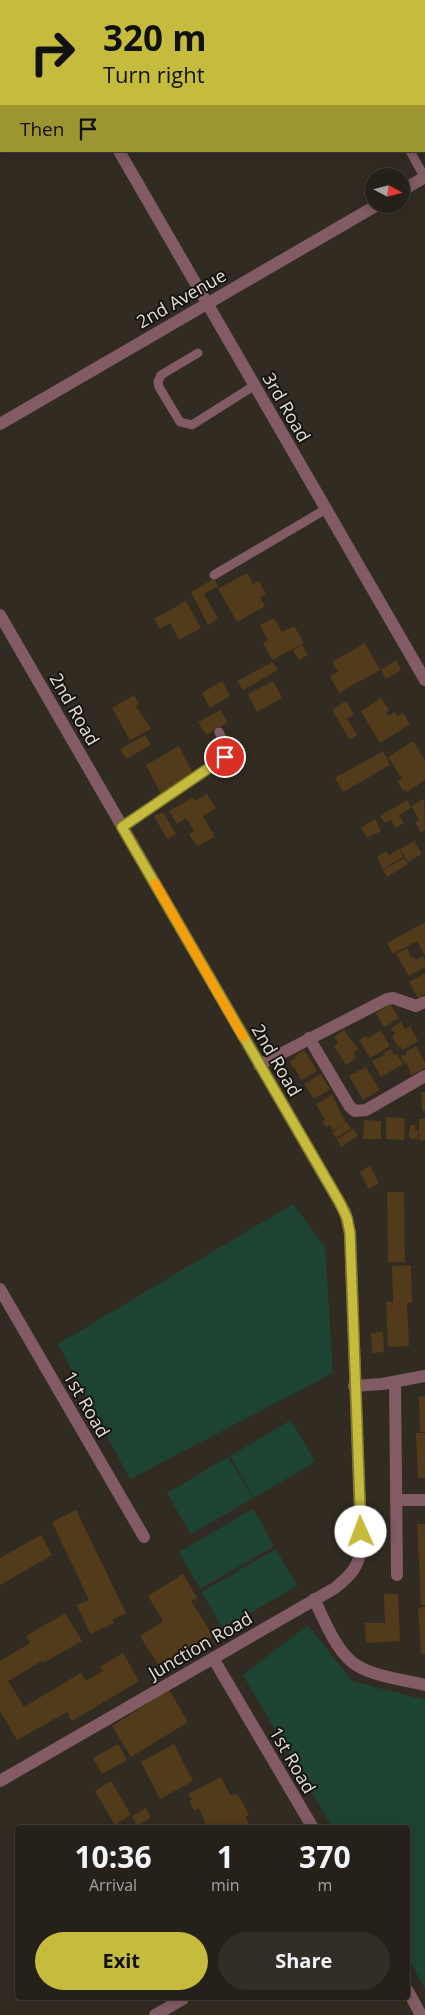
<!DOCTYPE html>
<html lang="en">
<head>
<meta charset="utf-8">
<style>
	:root { --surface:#26201a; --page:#322d27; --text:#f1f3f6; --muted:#a4a3a2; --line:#423e39; --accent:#c5bc3d }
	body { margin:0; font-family:"Open Sans",sans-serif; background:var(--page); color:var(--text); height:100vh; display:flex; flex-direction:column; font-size:19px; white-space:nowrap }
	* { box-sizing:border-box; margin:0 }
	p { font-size:16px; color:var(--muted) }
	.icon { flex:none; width:28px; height:28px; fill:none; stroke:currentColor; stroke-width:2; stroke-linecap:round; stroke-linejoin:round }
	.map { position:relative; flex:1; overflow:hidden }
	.sheet { position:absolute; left:15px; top:1825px; width:395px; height:175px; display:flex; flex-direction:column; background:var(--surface); border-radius:5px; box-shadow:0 2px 12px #0003,0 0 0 1px var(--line) }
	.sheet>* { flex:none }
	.top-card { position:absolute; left:0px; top:0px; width:425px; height:152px; box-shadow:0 2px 12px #0003,0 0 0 1px var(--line); background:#c5bc3d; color:#111; overflow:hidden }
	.needle { width:32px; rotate:97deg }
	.fabs { position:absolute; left:365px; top:168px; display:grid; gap:10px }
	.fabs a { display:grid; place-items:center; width:45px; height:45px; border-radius:50%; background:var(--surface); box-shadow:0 2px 12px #0003,0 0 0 1px var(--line); font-size:25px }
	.pin { position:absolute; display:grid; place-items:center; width:42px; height:42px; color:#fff; margin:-21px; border:2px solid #fff; border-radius:50%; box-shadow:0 1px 5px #0007 }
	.me { position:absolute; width:55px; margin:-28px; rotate:358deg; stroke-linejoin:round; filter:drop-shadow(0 0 4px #0008) }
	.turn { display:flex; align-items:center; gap:18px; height:105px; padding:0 20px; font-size:22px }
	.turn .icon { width:65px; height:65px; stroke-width:2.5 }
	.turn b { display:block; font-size:35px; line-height:42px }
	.then { display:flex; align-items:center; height:48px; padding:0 20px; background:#0003; gap:10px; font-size:19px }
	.eta { display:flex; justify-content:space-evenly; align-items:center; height:85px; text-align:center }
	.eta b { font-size:30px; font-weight:700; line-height:35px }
	.button { display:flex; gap:10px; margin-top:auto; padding:10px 20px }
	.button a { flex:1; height:58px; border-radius:30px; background:var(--accent); color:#111; font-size:20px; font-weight:700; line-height:58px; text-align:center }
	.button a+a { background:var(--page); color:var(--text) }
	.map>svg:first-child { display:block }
	.green { fill:#1d4432 }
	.building { fill:#513b1a }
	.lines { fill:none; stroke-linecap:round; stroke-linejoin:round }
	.service { stroke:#825b64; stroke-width:9 }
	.minor { stroke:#825b64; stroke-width:12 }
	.tertiary { stroke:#825b64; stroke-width:12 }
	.route-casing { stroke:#807a28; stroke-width:12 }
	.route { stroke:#c5bc3d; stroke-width:9 }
	.slow { stroke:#f59e0b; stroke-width:9 }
	.labels { text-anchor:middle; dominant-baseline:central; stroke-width:4; stroke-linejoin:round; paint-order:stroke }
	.street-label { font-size:18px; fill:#e2ddd7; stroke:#171410 }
</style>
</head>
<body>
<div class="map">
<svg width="425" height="2015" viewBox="0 0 425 2015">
	<rect width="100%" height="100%" fill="#322b22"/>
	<g class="green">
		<path d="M293,1204L325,1247L333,1373L130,1479L58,1344Z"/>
		<path d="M291,1420L315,1462L254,1498L230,1456Z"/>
		<path d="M228,1457L253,1498L191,1534L167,1493Z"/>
		<path d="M253,1509L274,1546L200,1589L179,1552Z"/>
		<path d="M276,1549L297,1586L223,1629L202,1592Z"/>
		<path d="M308,1625L352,1681L425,1700V1988L408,1958V1828L332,1827L243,1675Z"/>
	</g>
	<g class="building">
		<path d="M247,573L253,584L259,581L266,594L260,597L265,606L237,622L218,589Z"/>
		<path d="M214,579L218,586L204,594L218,619L208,625L191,592Z"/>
		<path d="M186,601L201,628L179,640L170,623L160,629L154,619Z"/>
		<path d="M274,618L282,632L294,626L304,643L272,660L263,643L268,640L260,625Z"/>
		<path d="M365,643L380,670L339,693L330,676L338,672L332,662Z"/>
		<path d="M302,645L308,655L299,660L293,650Z"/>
		<path d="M396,660L401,670L386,679L381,670Z"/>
		<path d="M272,662L278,670L243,690L237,681Z"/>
		<path d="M222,681L230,696L210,708L202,693Z"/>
		<path d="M273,681L282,698L257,712L248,694Z"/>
		<path d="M134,695L139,704L136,706L151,729L130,740L112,708Z"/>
		<path d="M381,698L389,710L386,712L389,716L394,712L397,716L403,713L410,724L380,743L361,711Z"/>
		<path d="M346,701L354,715L347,718L357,735L350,740L332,710Z"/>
		<path d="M220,710L228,722L206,735L198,722Z"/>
		<path d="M145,735L151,745L126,759L120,749Z"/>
		<path d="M413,741L425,760V780L407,792L406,790L404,792L397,781L402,779L388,757Z"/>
		<path d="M179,746L194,775L161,794L146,765Z"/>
		<path d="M383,751L390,765L343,792L335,778Z"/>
		<path d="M207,794L216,808L203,816L215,837L197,846L189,834L194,831L186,818L177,824L169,811L193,797L195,801Z"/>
		<path d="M424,799L425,830L421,832L415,822L419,820L411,806Z"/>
		<path d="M407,800L411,808L399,815L404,823L396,828L391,820L385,823L380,816Z"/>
		<path d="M163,812L176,834L167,839L154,816Z"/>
		<path d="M375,819L381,831L367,838L361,827Z"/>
		<path d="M414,841L422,854L408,862L400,849Z"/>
		<path d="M399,849L403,857L383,869L377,857L386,851L389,855Z"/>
		<path d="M404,858L408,864L387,877L383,870Z"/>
		<path d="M425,922V956L417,941L393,954L387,943Z"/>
		<path d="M407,948L412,958L414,957L416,960L423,956L425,960V967L409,976L396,954Z"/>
		<path d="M425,973V994L418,998L409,982Z"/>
		<path d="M390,1004L399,1018L384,1027L376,1013Z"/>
		<path d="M401,1022L405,1029L410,1026L418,1041L403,1050L400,1046L398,1047L392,1036L395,1034L391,1028Z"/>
		<path d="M344,1030L358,1049L353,1052L356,1058L346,1065L334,1047L338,1043L334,1037Z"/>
		<path d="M381,1030L390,1046L370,1058L359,1040L366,1036L368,1038Z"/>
		<path d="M416,1046L425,1062V1068L411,1075L407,1063L405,1064L401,1057L407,1054L405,1052Z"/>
		<path d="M391,1049L394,1055L397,1054L403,1064L381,1077L372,1061L385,1055L384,1053Z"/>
		<path d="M304,1050L317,1071L301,1080L295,1068L294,1069L290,1062L296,1058L295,1056Z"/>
		<path d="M366,1067L380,1090L363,1100L349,1076Z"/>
		<path d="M321,1074L330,1089L314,1099L304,1084Z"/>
		<path d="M421,1092H425V1111H422Z"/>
		<path d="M332,1095L346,1123L347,1122L351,1129L336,1138L332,1132L344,1124L333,1130L330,1125L326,1127L322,1121L325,1120L316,1104Z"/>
		<path d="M386,1117L405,1118L404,1140L386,1139Z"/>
		<rect x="419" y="1119" width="6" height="21"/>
		<path d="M364,1120L381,1121V1139H363Z"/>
		<path d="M410,1125H415V1130H418V1139L409,1138Z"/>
		<path d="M353,1129L358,1136L341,1147L337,1139Z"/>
		<path d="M370,1166L379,1183L369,1189L360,1172Z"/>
		<path d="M387,1192H404L405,1262H388Z"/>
		<path d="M411,1265L412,1303H407L409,1346L388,1347L386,1302H393L392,1266Z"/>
		<path d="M383,1332L384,1352L372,1353L371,1333Z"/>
		<path d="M425,1396V1432H420L419,1397Z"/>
		<path d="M416,1433H425V1478H418Z"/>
		<path d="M76,1510L126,1613L112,1620L114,1623L90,1634L77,1605L89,1600L52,1522Z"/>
		<path d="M417,1524H425V1605H421Z"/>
		<path d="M41,1535L52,1555L0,1585V1558Z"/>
		<path d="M183,1574L197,1598L191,1601L213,1636L160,1668L140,1636L163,1621L148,1596Z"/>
		<path d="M384,1594H398L400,1641L366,1643L365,1623H385Z"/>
		<path d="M425,1607V1654H421L418,1608Z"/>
		<path d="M65,1613L82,1641L43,1663L42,1661L8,1681L24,1707L81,1673L86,1681L103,1671L100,1667L123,1653L139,1681L72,1721L67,1712L17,1740L0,1711V1661L30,1643L26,1636Z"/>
		<path d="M169,1690L188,1722L131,1757L112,1726Z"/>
		<path d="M118,1744L127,1760L102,1774L93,1758Z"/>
		<path d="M174,1744L193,1781L160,1799L141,1762Z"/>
		<path d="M221,1777L230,1795L238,1794L249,1815L245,1817L251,1828H207L199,1808L194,1811L189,1801L192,1800L188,1794Z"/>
		<path d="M111,1781L131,1815L115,1825L95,1791Z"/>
		<path d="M146,1808L151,1818L137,1826L132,1816Z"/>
	</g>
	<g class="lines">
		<g class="service">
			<path d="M410,151L425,178"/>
			<path d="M198,353L161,375L158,382L159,387L180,422L192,425L255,385"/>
			<path d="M214,575L326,509"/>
			<path d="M123,827L225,757L227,748L219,732"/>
		</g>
		<g class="minor">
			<path d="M32,0L33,1"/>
			<path d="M119,151L425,680"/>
			<path d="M0,615L345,1212L350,1233L361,1546C360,1566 350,1576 335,1588L0,1781"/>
			<path d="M309,1038L350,1107L355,1111L366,1110L425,1076"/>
			<path d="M259,1065L387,999L393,998L416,1006L425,1002"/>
			<path d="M0,1289L144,1537"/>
			<path d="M395,1382L397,1575"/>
			<path d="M354,1386L382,1384L425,1376"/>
			<path d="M396,1500H425"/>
			<path d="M314,1599C324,1619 334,1647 352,1662C371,1677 402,1679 425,1685"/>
			<path d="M213,1658L313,1828"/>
			<path d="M408,1991L421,2015"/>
			<path d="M155,2015L183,1999"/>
		</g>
		<g class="tertiary">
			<path d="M401,191L425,177"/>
			<path d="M0,424L379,204"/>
		</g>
	</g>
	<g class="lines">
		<defs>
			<path id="route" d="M225,757L122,827L340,1203L347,1218L350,1233L361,1532"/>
		</defs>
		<use href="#route" class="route-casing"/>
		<use href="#route" class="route"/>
		<path class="slow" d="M155,883L243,1037"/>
	</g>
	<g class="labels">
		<g class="street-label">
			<text transform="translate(181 298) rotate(-30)">2nd Avenue</text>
			<text transform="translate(287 407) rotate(60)">3rd Road</text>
			<text transform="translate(75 709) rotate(60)">2nd Road</text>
			<text transform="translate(277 1060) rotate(60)">2nd Road</text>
			<text transform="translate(87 1404) rotate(60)">1st Road</text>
			<text transform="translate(200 1645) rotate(-30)">Junction Road</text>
			<text transform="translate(293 1760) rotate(60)">1st Road</text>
		</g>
	</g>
</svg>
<div class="fabs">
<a><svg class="needle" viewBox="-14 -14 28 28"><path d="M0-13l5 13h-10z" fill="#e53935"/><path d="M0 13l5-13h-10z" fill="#a4a3a2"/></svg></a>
</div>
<div class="pin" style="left:225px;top:757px;background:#d93025"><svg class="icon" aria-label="arrive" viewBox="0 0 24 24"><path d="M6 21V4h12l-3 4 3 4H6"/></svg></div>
<svg class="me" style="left:361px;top:1532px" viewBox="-20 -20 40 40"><circle r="19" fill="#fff"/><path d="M0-13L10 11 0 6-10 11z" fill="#c5bc3d"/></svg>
<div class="top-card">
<div class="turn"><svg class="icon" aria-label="right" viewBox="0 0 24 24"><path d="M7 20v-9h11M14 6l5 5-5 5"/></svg><div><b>320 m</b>Turn right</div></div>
<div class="then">Then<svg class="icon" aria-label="arrive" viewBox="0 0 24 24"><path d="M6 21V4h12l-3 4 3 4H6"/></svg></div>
</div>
<section class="sheet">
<div class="eta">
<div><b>10:36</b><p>Arrival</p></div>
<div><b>1</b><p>min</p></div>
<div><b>370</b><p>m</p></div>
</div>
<div class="button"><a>Exit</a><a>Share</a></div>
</section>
</div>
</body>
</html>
